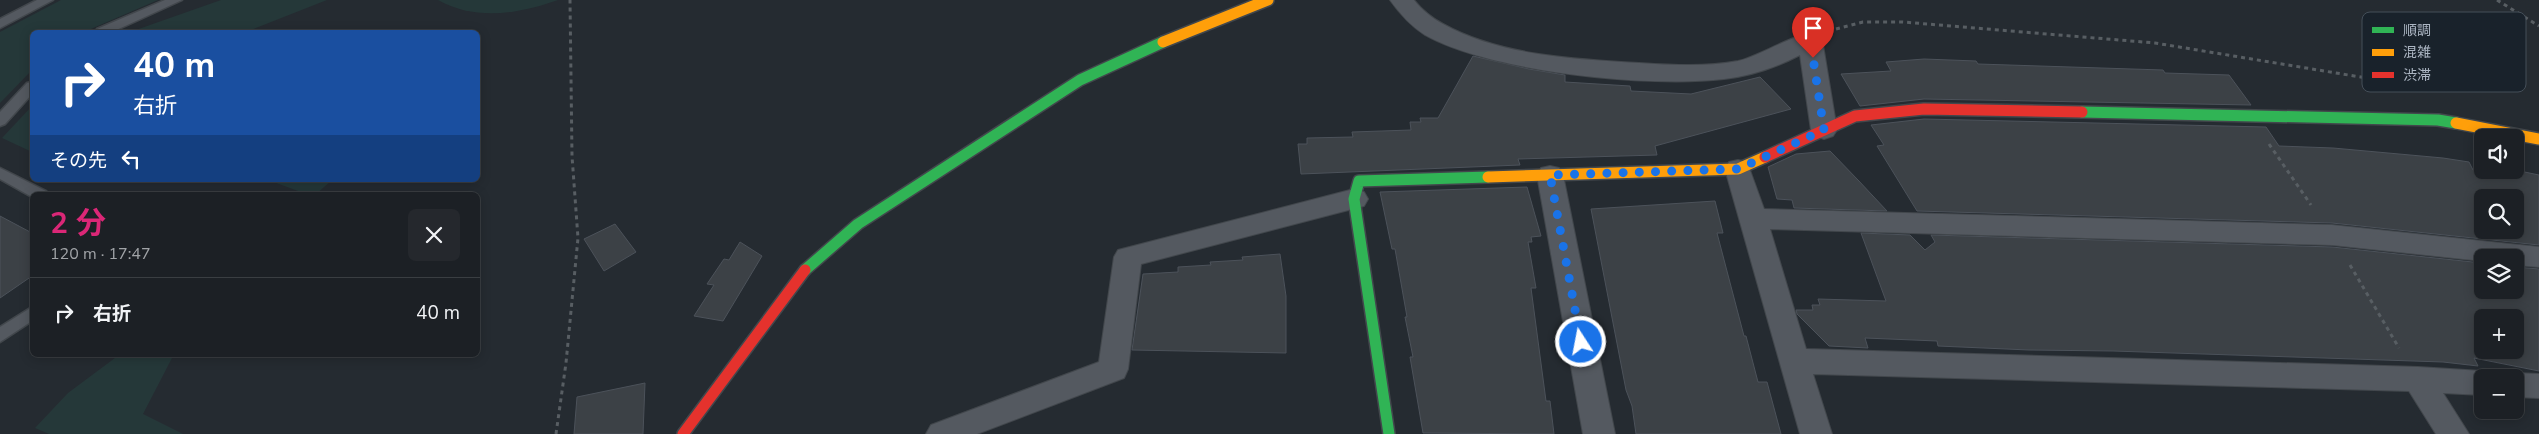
<!DOCTYPE html>
<html lang="ja">
<head>
<meta charset="utf-8">
<style>
	:root { --surface:#1c2025; --page:#25282d; --text:#f1f3f6; --muted:#a0a3a7; --line:#3a3e42; --accent:#db2777 }
	body { margin:0; font-family:"Nunito Sans","Noto Sans JP",sans-serif; background:var(--page); color:var(--text); height:100vh; display:flex; flex-direction:column; font-size:19px; white-space:nowrap }
	* { box-sizing:border-box; margin:0 }
	p { font-size:16px; color:var(--muted) }
	.icon { flex:none; width:28px; height:28px; fill:none; stroke:currentColor; stroke-width:2; stroke-linecap:round; stroke-linejoin:round }
	.map { position:relative; flex:1; overflow:hidden }
	.details { position:absolute; left:30px; top:192px; width:450px; height:165px; display:flex; flex-direction:column; background:var(--surface); border-radius:8px; box-shadow:0 2px 12px #0003,0 0 0 1px var(--line) }
	.details>* { flex:none }
	.top-card { position:absolute; left:30px; top:30px; width:450px; height:152px; border-radius:8px; box-shadow:0 2px 12px #0003,0 0 0 1px var(--line); background:#1a4fa0; color:#fff; overflow:hidden }
	.buttons { position:absolute; left:2474px; top:129px; display:grid; gap:10px }
	.buttons a { display:grid; place-items:center; width:50px; height:50px; border-radius:8px; background:var(--surface); box-shadow:0 2px 12px #0003,0 0 0 1px var(--line); font-size:25px }
	.pin { position:absolute; display:grid; place-items:center; width:42px; height:42px; color:#fff; margin:-51px -21px; border-radius:50% 50% 50% 0; rotate:-45deg; box-shadow:0 0 5px #0007 }
	.pin .icon { rotate:45deg }
	.me { position:absolute; width:55px; margin:-28px; rotate:349deg; stroke-linejoin:round; filter:drop-shadow(0 0 4px #0008) }
	.turn { display:flex; align-items:center; gap:18px; height:105px; padding:0 20px; font-size:22px }
	.turn .icon { width:65px; height:65px; stroke-width:2.5 }
	.turn b { display:block; font-size:35px; line-height:42px }
	.then { display:flex; align-items:center; height:48px; padding:0 20px; background:#0003; gap:10px; font-size:19px }
	.round { display:grid; place-items:center; flex:none; width:52px; height:52px; border-radius:8px; background:var(--page) }
	.headline { display:flex; align-items:center; justify-content:space-between; height:85px; padding:0 20px }
	h1 { font-size:30px; font-weight:700; line-height:38px; color:var(--accent) }
	ul { padding:0; list-style:none }
	li { display:flex; align-items:center; gap:15px; height:70px; padding:0 20px; border-top:1px solid var(--line) }
	li div { flex:1 }
	li b { display:block; font-size:19px }
	li em { font-style:normal }
	.map>svg:first-child { display:block }
	.green { fill:#253839 }
	.building { fill:#3c4146; stroke:#4c525a; fill-rule:evenodd }
	.lines { fill:none; stroke-linecap:round; stroke-linejoin:round }
	.lane-casing { stroke:#42474c; stroke-width:3 }
	.street-casing { stroke:#42474c; stroke-width:2 }
	.fast-casing { stroke:#42474c; stroke-width:14 }
	.slow-casing { stroke:#42474c; stroke-width:14 }
	.jam-casing { stroke:#42474c; stroke-width:14 }
	.path { stroke:#585e63; stroke-width:3; stroke-dasharray:4 4; stroke-linecap:butt }
	.lane { fill:#545960; fill-rule:evenodd }
	.street { fill:#545960; fill-rule:evenodd }
	.fast { stroke:#30b455; stroke-width:11 }
	.slow { stroke:#ff9f0a; stroke-width:11 }
	.jam { stroke:#e5322d; stroke-width:11 }
	.route { stroke:#1a73e8; stroke-width:9; stroke-dasharray:0 16.2 }
	.key { fill:#19222b; stroke:#454f59; stroke-width:1 }
	.key-label { font-size:14px; fill:#adb7c4 }
</style>
</head>
<body>
<div class="map">
<svg width="2539" height="434" viewBox="0 0 2539 434">
	<rect width="100%" height="100%" fill="#252b31"/>
	<g class="green">
		<path d="M61,0H158L84,32H32V70L0,103V32Z"/>
		<path d="M221,0H327L246,32H130Z"/>
		<path d="M438,0H558C519,14 475,21 438,0Z"/>
		<path d="M32,106V152L2,138Z"/>
		<path d="M268,180H332L315,195H309Z"/>
		<path d="M119,355H176L172,358L143,414L183,434H49L35,428L68,393Z"/>
	</g>
	<g class="building">
		<path d="M1473,56L1529,69L1565,75V82L1630,86L1631,91L1691,94L1760,77L1791,109L1655,146L1657,155L1518,159L1520,165L1301,174L1298,144H1307V138L1353,137L1352,132L1411,130L1410,122H1421L1420,118H1438Z"/>
		<path d="M1924,59L1976,61L1978,64L2163,70L2165,73L2229,75L2251,105L1924,99L1860,106L1841,74L1891,71L1886,62Z"/>
		<path d="M1924,119L2266,127L2279,146L2333,148L2443,158L2469,162L2473,170H2515L2539,175V245L2332,223L1917,211L1877,146L1884,145L1871,125ZM2482,198H2515V230H2482Z"/>
		<path d="M1830,151L1858,180L1887,211L1794,208L1792,200L1777,199L1768,167L1796,154Z"/>
		<path d="M1527,187L1541,236L1531,237L1532,242H1528L1536,288H1531L1546,401H1550L1554,434L1423,433L1410,357H1413L1405,317H1407L1395,249H1392L1380,192Z"/>
		<path d="M1715,201L1723,233H1717L1744,336H1746L1758,382H1767L1781,434H1636L1632,406L1626,390L1591,209Z"/>
		<path d="M0,216L32,233V276L0,298Z"/>
		<path d="M615,224L636,252L604,271L584,239Z"/>
		<path d="M1861,233L1910,235L1925,250L1935,242L1931,235L2332,247L2482,263V290H2515V267L2539,269V371L2474,358L2478,366L2443,362L2113,351L2029,350L1938,346L1937,341L1865,338L1868,348L1829,346L1797,314L1796,310H1813L1812,305H1820L1818,299L1886,301ZM2482,318H2515V350H2482Z"/>
		<path d="M740,242L762,256L723,321L694,316L714,285L707,284L724,259L729,260Z"/>
		<path d="M1280,254L1286,296V353L1132,350L1143,274L1178,272V267L1211,265L1210,262L1243,260L1242,257Z"/>
		<path d="M645,383L643,434H574L577,397Z"/>
	</g>
	<g class="lines">
		<defs>
			<g id="lane">
				<path d="M37,0H53L0,28V19Z"/>
				<path d="M165,0H182L112,32H95L97,29Z"/>
				<path d="M32,82V94L5,124L0,126V112L27,83Z"/>
				<path d="M0,168L46,191L48,195H32V197L0,179Z"/>
				<path d="M32,307V321L0,342V327Z"/>
			</g>
			<g id="street">
				<path d="M1390,0H1414C1422,10 1432,18 1443,24C1501,56 1575,59 1639,63C1672,65 1705,67 1738,61C1761,56 1800,29 1819,34L1822,39L1837,130L1833,136L1824,139L1815,136L1811,130L1800,55C1777,67 1751,76 1724,79C1649,88 1491,72 1425,35C1411,26 1400,14 1390,0Z"/>
				<path d="M1738,160L1747,162L1764,209L2332,225L2539,247V267L2515,265V258H2482V261L2332,245L1770,229L1806,349L2418,367L2482,371L2493,374L2495,378H2482V395L2443,393L2469,434H2436L2409,391L1813,374L1832,434H1800L1725,169L1729,162Z"/>
				<path d="M1550,166L1559,168L1563,175L1615,434H1583L1537,175L1541,168Z"/>
				<path d="M1354,189L1364,192L1368,199L1364,206L1141,264L1128,369L1124,378L977,434H926L931,425L1099,362L1114,257L1118,250Z"/>
				<path d="M2515,373L2539,374V398L2515,397V378H2503Z"/>
			</g>
			<g id="fast">
				<path d="M2082,112L2438,120L2456,123"/>
				<path d="M805,270L858,224L1080,80L1163,42"/>
				<path d="M1389,434L1354,199L1359,181L1488,177"/>
			</g>
			<g id="slow">
				<path d="M1163,42L1268,0"/>
				<path d="M2456,123L2539,139"/>
				<path d="M1488,177L1738,169L1765,157"/>
			</g>
			<g id="jam">
				<path d="M1765,157L1855,116L1924,109L2082,112"/>
				<path d="M683,434L805,270"/>
			</g>
		</defs>
		<use href="#lane" class="lane-casing"/>
		<use href="#street" class="street-casing"/>
		<use href="#fast" class="fast-casing"/>
		<use href="#slow" class="slow-casing"/>
		<use href="#jam" class="jam-casing"/>
		<g class="path">
			<path d="M2497,0L2539,26"/>
			<path d="M1836,29L1863,22H1903L2155,43L2439,90"/>
			<path d="M2269,144L2311,205"/>
			<path d="M2350,265L2399,348"/>
			<path d="M556,434L566,363L578,238L572,156L570,0"/>
		</g>
		<use href="#lane" class="lane"/>
		<use href="#street" class="street"/>
		<use href="#fast" class="fast"/>
		<use href="#slow" class="slow"/>
		<use href="#jam" class="jam"/>
	</g>
	<g class="lines">
		<path class="route" d="M1581,342L1550,175L1738,169L1824,130L1813,58"/>
	</g>
	<rect x="2362" y="12" width="164" height="80" rx="8" class="key"/>
	<rect x="2372" y="27" width="22" height="6" fill="#30b455"/>
	<rect x="2372" y="49" width="22" height="7" fill="#ff9f0a"/>
	<rect x="2372" y="72" width="22" height="6" fill="#e5322d"/>
	<g class="key-label">
		<text x="2403" y="35">順調</text>
		<text x="2403" y="57">混雑</text>
		<text x="2403" y="80">渋滞</text>
	</g>
</svg>
<div class="buttons">
<a><svg class="icon" aria-label="sound" viewBox="0 0 24 24"><path d="M4 9h4l5-4v14l-5-4H4zM17 9q2 3 0 6"/></svg></a>
<a><svg class="icon" aria-label="search" viewBox="0 0 24 24"><circle cx="10" cy="10" r="6"/><path d="M15 15l6 6"/></svg></a>
<a><svg class="icon" aria-label="layers" viewBox="0 0 24 24"><path d="M12 4l9 5-9 5-9-5zM3 14l9 5 9-5"/></svg></a>
<a>+</a>
<a>−</a>
</div>
<div class="pin" style="left:1813px;top:58px;background:#d93025"><svg class="icon" aria-label="arrive" viewBox="0 0 24 24"><path d="M6 21V4h12l-3 4 3 4H6"/></svg></div>
<svg class="me" style="left:1581px;top:342px" viewBox="-20 -20 40 40"><circle r="17" fill="#1a73e8" stroke="#fff" stroke-width="3"/><path d="M0-11L8 9 0 5-8 9z" fill="#fff"/></svg>
<div class="top-card">
<div class="turn"><svg class="icon" aria-label="right" viewBox="0 0 24 24"><path d="M7 20v-9h11M14 6l5 5-5 5"/></svg><div><b>40 m</b>右折</div></div>
<div class="then">その先<svg class="icon" aria-label="left" viewBox="0 0 24 24"><path d="M17 20v-9H6M10 6l-5 5 5 5"/></svg></div>
</div>
<section class="details">
<div class="headline"><div><h1>2 分</h1><p>120 m · 17:47</p></div><a class="round"><svg class="icon" aria-label="close" viewBox="0 0 24 24"><path d="M6 6l12 12M18 6L6 18"/></svg></a></div>
<ul>
<li><svg class="icon" aria-label="right" viewBox="0 0 24 24"><path d="M7 20v-9h11M14 6l5 5-5 5"/></svg><div><b>右折</b></div><em>40 m</em></li>
</ul>
</section>
</div>
</body>
</html>
